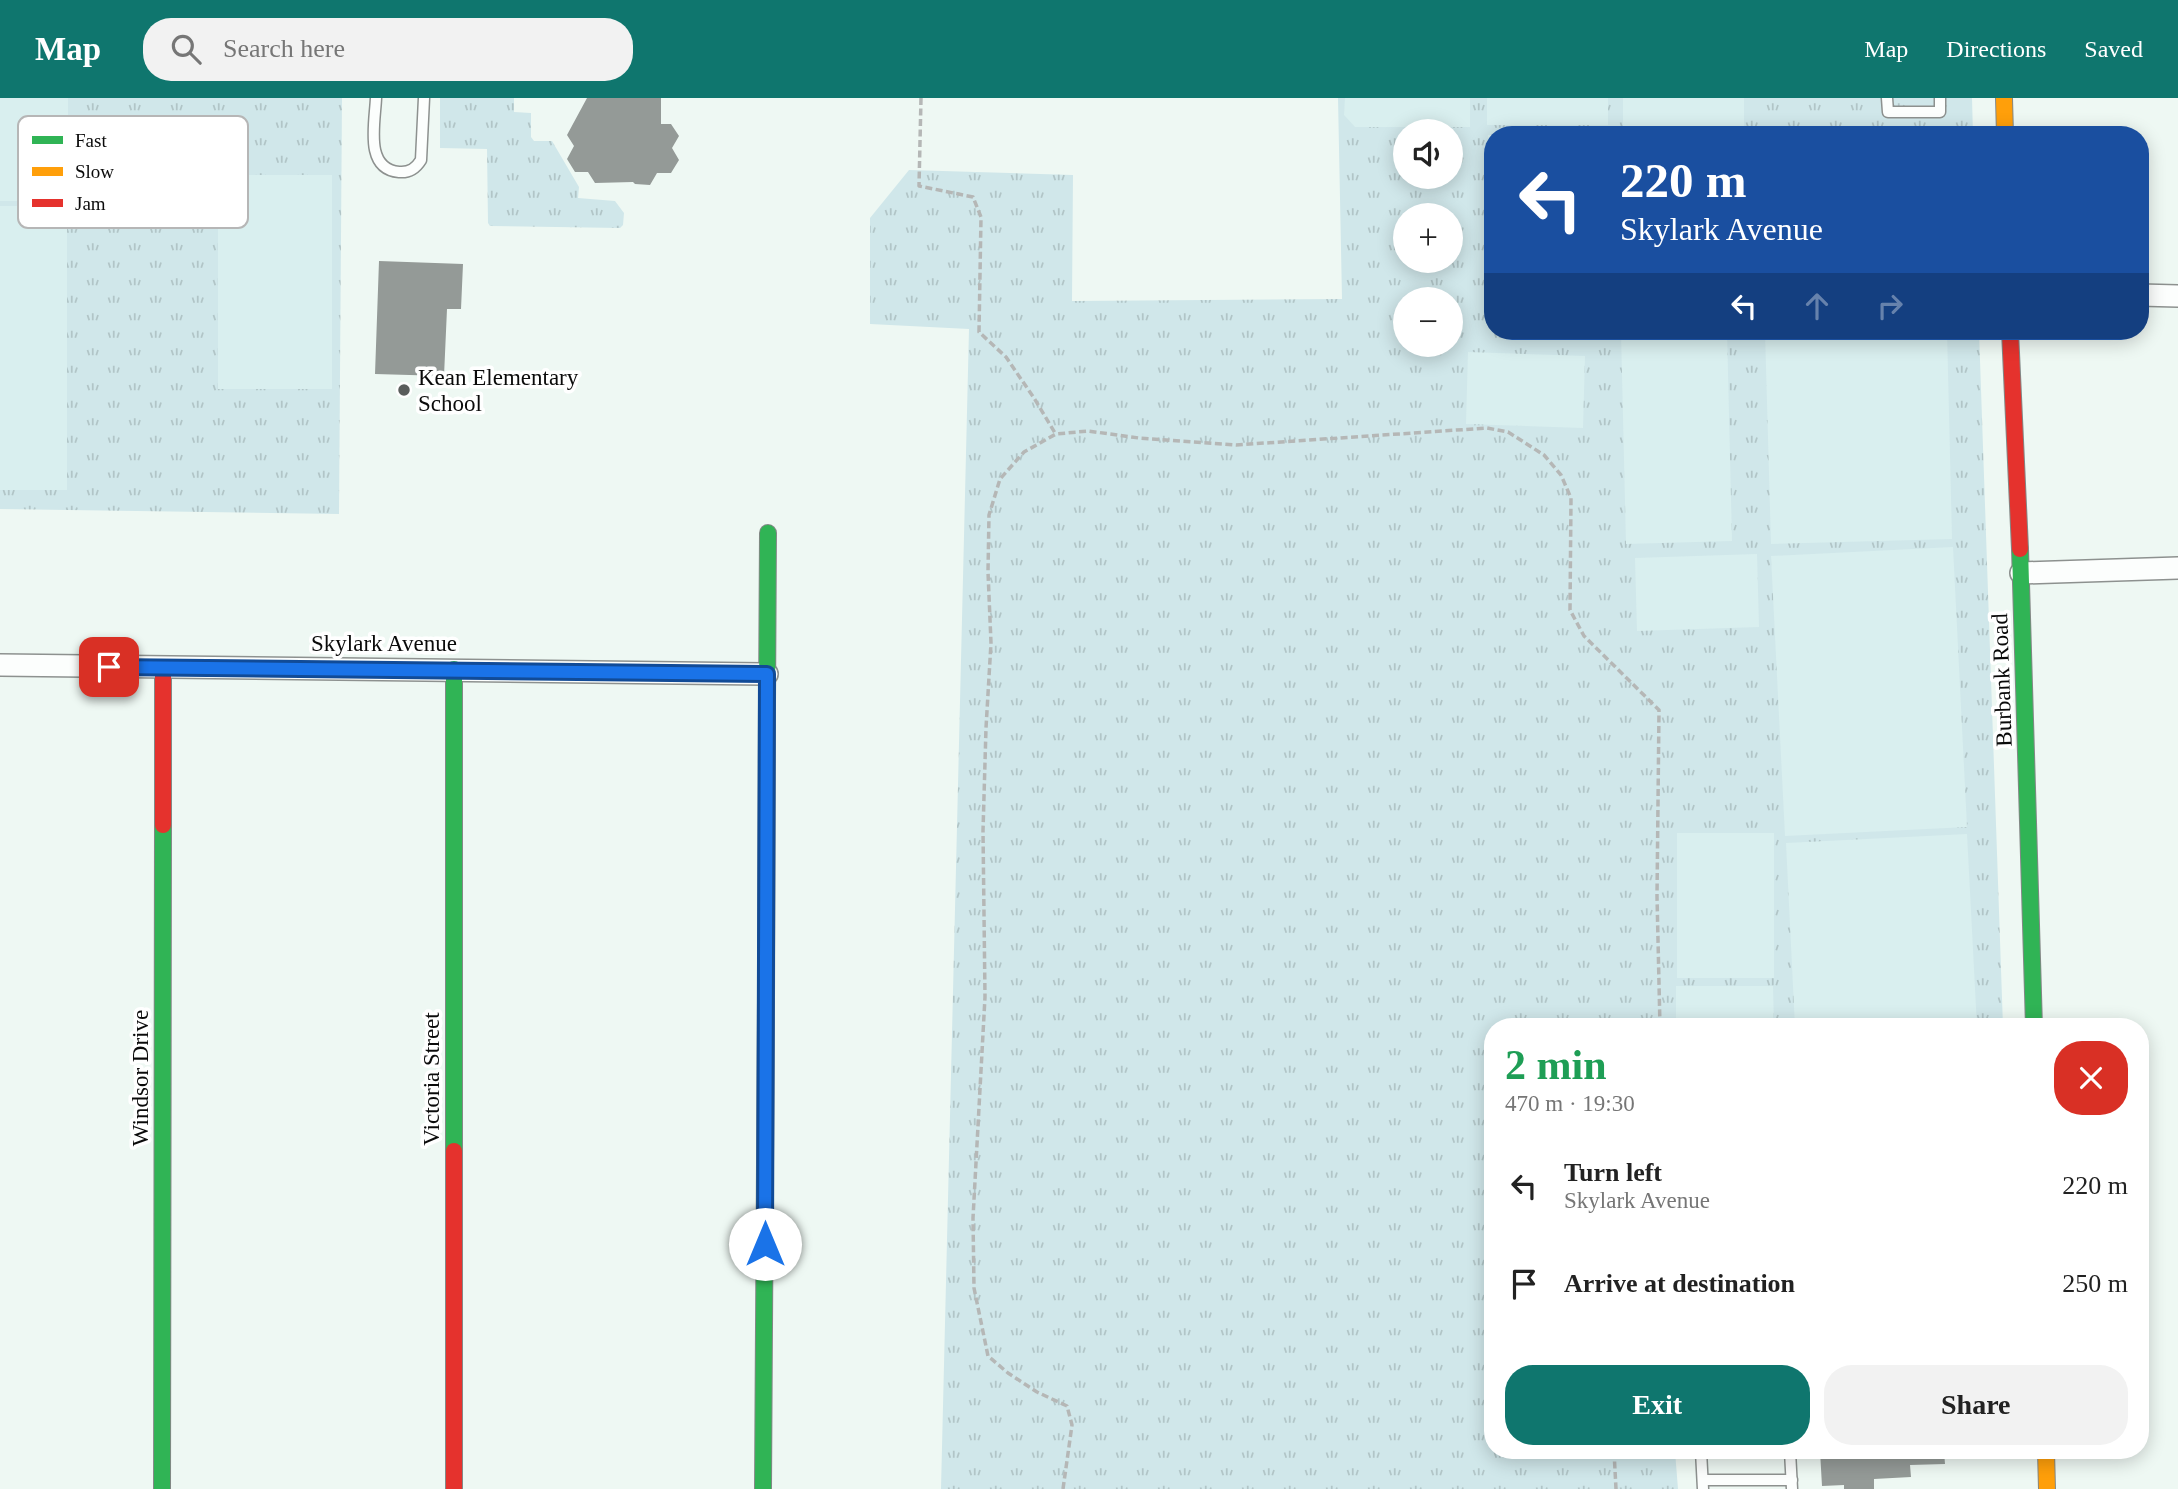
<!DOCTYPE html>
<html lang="en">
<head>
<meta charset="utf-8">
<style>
	:root { --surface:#fff; --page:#f2f2f2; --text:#222; --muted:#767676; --accent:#0f766e }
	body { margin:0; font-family:"Times New Roman",serif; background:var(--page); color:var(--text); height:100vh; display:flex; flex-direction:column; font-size:26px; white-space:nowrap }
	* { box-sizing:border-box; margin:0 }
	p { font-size:23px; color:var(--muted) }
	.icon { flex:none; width:38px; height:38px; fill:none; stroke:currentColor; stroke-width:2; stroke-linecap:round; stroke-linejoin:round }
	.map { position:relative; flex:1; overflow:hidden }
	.sheet { position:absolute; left:1484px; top:920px; width:665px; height:441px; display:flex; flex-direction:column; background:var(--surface); border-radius:28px; box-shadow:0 4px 18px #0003 }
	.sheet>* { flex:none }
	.banner { position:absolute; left:1484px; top:28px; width:665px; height:214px; border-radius:28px; box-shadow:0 4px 18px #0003; background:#1a4fa0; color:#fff; overflow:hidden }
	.controls { position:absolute; left:1393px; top:21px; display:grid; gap:14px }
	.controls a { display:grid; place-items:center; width:70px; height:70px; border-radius:50%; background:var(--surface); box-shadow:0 4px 18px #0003; font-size:35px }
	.pin { position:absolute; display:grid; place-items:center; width:60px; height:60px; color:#fff; margin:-30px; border-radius:14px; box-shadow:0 4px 10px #0006 }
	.me { position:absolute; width:77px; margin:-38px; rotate:0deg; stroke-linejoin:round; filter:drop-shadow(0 0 5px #0008) }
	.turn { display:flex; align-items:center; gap:24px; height:147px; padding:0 21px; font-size:32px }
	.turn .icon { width:91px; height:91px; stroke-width:2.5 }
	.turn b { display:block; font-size:49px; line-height:60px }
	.lanes { display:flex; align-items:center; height:66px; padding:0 21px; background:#0003; justify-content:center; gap:35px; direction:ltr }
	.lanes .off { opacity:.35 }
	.round { display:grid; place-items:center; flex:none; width:74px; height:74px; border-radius:28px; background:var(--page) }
	.overview { display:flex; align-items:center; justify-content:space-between; height:119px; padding:0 21px }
	h1 { font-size:42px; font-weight:600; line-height:52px; color:#1e9e55 }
	.action { display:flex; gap:14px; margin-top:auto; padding:14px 21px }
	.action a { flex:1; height:80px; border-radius:28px; background:var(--accent); color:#fff; font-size:28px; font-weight:600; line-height:80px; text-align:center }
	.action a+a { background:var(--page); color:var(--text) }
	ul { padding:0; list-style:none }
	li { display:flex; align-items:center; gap:21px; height:98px; padding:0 21px }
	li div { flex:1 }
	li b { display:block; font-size:26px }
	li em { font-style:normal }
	header { display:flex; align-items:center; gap:42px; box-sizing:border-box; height:98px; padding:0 35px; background:var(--accent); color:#fff }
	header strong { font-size:33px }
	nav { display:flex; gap:38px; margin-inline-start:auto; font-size:24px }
	.search { width:490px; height:63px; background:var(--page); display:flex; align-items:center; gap:18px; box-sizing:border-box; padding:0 24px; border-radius:28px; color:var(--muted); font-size:26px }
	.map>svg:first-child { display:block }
	.park { fill:url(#park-tufts); fill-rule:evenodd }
	.pitch { fill:#d9efef }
	.building { fill:#949a97 }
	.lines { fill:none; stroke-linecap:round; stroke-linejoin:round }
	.lane-casing { stroke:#8d918f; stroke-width:13 }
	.street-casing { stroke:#8d918f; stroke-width:24 }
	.fast-casing { stroke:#838886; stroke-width:18 }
	.slow-casing { stroke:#838886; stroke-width:18 }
	.jam-casing { stroke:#838886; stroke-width:18 }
	.path { stroke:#b5b7b6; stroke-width:3.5; stroke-dasharray:7 3.5; stroke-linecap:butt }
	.lane { stroke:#fcfefd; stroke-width:10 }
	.street { stroke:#fcfefd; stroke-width:21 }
	.fast { stroke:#30b455; stroke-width:16 }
	.slow { stroke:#ff9f0a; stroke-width:16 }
	.jam { stroke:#e5322d; stroke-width:16 }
	.route-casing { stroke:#114b97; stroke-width:18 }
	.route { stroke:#1a73e8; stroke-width:12 }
	.poi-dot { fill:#5a5d5c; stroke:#fff; stroke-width:2.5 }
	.labels { text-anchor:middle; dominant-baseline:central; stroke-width:7; stroke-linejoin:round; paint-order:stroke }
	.poi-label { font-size:23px; fill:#0a0a0a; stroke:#fff; text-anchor:start }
	.street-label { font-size:23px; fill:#0a0a0a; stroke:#fff }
	.key { fill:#fff; stroke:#b6b6b6; stroke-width:2 }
	.key-label { font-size:19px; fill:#0a0a0a }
</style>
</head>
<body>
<header>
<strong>Map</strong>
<div class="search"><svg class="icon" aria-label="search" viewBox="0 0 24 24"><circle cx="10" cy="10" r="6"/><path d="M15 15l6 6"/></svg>Search here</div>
<nav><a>Map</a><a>Directions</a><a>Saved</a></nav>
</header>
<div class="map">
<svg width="2178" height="1391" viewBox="0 0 2178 1391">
	<defs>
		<pattern id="park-tufts" width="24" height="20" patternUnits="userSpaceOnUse" patternTransform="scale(1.75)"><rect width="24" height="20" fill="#d0e7ea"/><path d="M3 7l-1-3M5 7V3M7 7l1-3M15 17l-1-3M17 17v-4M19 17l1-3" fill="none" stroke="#b1c5c7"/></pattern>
	</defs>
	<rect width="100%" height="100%" fill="#eef8f3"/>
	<g class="park">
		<path d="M0,0H342L339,416L0,411Z"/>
		<path d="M440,0H514V14L531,15V39L534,43H552L579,89L578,100L615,103L624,115L623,127L620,130L490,128L488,125L487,51L440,50Z"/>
		<path d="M1338,0H1972L1973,37H1493V233H1979L2003,929H1493V1353H1675L1678,1391H941L969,231L870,226V120L909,72L1073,77L1072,203L1342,201ZM1405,33H1451V79H1405ZM1405,117H1451V163H1405ZM1405,201H1451V247H1405Z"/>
	</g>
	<g class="pitch">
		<rect x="0" y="0" width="68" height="103"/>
		<path d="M1345,0H1470V29H1355L1344,17Z"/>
		<rect x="1487" y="0" width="121" height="27"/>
		<rect x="1623" y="0" width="121" height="37"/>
		<path d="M1488,37H1493V217H1485Z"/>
		<rect x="218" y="77" width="114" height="214"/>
		<rect x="0" y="108" width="67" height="284"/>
		<path d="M1621,233H1727L1732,443L1626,446Z"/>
		<path d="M1765,233H1947L1952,441L1771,446Z"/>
		<path d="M1468,254L1585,258L1583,330L1466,326Z"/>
		<path d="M1953,449L1967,729L1785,738L1771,458Z"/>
		<path d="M1757,456L1759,529L1637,533L1635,460Z"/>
		<rect x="1677" y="735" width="97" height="145"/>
		<path d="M1967,736L1977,929H1795L1786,745Z"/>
		<path d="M1676,888H1773L1774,929H1676Z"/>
	</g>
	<g class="building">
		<path d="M587,0H661V26H671L679,38L672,50L679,62L671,75H657L650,87L635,86L633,84L595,85L588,74H575L567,61L574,48L567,37Z"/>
		<path d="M379,163L463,166L461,211H447L444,278L375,276Z"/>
		<path d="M1820,1353H1944L1945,1366L1910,1367L1911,1379L1874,1381V1391H1844V1387L1822,1388Z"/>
	</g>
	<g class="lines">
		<defs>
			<g id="lane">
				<path d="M376,0C375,25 364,71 399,74C410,75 416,70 421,62L424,0"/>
				<path d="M1887,0L1888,14H1940V0"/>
				<path d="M1701,1353L1703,1391"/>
				<path d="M1790,1353L1792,1391"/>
				<path d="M1703,1382H1792"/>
			</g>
			<g id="street">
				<path d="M2140,197L2178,198"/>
				<path d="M2021,475L2178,470"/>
				<path d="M0,567L767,576"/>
			</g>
			<g id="fast">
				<path d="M2020,451L2034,929"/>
				<path d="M454,571V1053"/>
				<path d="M767,604L768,435"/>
				<path d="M162,1391L163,727"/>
				<path d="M763,1391L766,904"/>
			</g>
			<g id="slow">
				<path d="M2004,0L2005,37"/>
				<path d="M2046,1353L2047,1391"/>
			</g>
			<g id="jam">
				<path d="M2010,233L2020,451"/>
				<path d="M163,727V570"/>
				<path d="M766,904L767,604"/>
				<path d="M454,1053V1391"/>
			</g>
		</defs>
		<use href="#lane" class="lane-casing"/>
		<use href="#street" class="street-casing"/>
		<use href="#fast" class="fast-casing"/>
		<use href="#slow" class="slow-casing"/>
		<use href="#jam" class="jam-casing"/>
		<g class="path">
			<path d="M921,0L919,88L973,99L981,119L979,234L1006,259L1034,300L1055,335"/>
			<path d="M1614,1353L1616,1391"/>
			<path d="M1063,1391L1072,1327L1067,1308L1037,1294L1008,1275L988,1258L974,1190L973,1120L985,899L983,733L986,630L991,545L988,474L989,417L1000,381L1024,354L1056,336L1088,333L1139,340L1236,347L1487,330L1508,334L1544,357L1561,377L1571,400L1570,512L1584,538L1659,612L1657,798L1660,929"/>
		</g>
		<use href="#lane" class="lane"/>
		<use href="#street" class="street"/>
		<use href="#fast" class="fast"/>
		<use href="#slow" class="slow"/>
		<use href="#jam" class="jam"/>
	</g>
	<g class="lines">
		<defs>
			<path id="route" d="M109,569L767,576L765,1146"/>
		</defs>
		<use href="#route" class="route-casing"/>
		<use href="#route" class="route"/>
	</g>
	<circle class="poi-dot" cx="404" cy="292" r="7"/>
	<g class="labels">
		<g class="poi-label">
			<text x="418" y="279">Kean Elementary<tspan x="418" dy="26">School</tspan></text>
		</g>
		<g class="street-label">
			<text x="384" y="545">Skylark Avenue</text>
			<text transform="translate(2002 582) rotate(-92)">Burbank Road</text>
			<text transform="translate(140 980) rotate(-90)">Windsor Drive</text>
			<text transform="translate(431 981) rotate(-90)">Victoria Street</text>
		</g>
	</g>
	<rect x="18" y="18" width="230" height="112" rx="10" class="key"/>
	<rect x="32" y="38" width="31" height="8" fill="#30b455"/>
	<rect x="32" y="69" width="31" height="9" fill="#ff9f0a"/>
	<rect x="32" y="101" width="31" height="8" fill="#e5322d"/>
	<g class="key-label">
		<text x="75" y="49">Fast</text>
		<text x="75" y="80">Slow</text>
		<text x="75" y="112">Jam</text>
	</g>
</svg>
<div class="controls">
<a><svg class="icon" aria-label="sound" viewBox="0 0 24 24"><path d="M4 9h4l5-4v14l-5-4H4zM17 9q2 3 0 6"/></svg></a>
<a>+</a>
<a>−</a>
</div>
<div class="pin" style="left:109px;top:569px;background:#d93025"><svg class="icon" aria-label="arrive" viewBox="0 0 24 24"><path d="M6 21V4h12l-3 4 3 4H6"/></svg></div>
<svg class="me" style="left:765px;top:1146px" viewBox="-20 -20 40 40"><circle r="19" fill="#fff"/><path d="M0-13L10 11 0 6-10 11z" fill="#1a73e8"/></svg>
<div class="banner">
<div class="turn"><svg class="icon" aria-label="left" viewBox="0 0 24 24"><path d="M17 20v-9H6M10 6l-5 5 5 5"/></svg><div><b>220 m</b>Skylark Avenue</div></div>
<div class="lanes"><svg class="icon" aria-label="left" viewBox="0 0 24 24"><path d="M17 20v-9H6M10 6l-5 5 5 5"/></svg><svg class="icon off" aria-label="ahead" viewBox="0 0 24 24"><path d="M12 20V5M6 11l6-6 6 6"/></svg><svg class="icon off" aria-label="right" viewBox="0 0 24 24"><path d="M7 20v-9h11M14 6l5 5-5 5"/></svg></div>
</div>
<section class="sheet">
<div class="overview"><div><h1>2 min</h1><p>470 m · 19:30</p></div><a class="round" style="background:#d93025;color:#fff"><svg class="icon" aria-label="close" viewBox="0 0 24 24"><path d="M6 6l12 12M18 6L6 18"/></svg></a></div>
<ul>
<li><svg class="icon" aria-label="left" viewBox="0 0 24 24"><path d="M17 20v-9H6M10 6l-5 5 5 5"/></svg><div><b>Turn left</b><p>Skylark Avenue</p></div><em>220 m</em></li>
<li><svg class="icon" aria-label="arrive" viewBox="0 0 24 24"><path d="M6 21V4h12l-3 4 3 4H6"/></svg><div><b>Arrive at destination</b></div><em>250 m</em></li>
</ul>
<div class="action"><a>Exit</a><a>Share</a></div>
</section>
</div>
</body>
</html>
